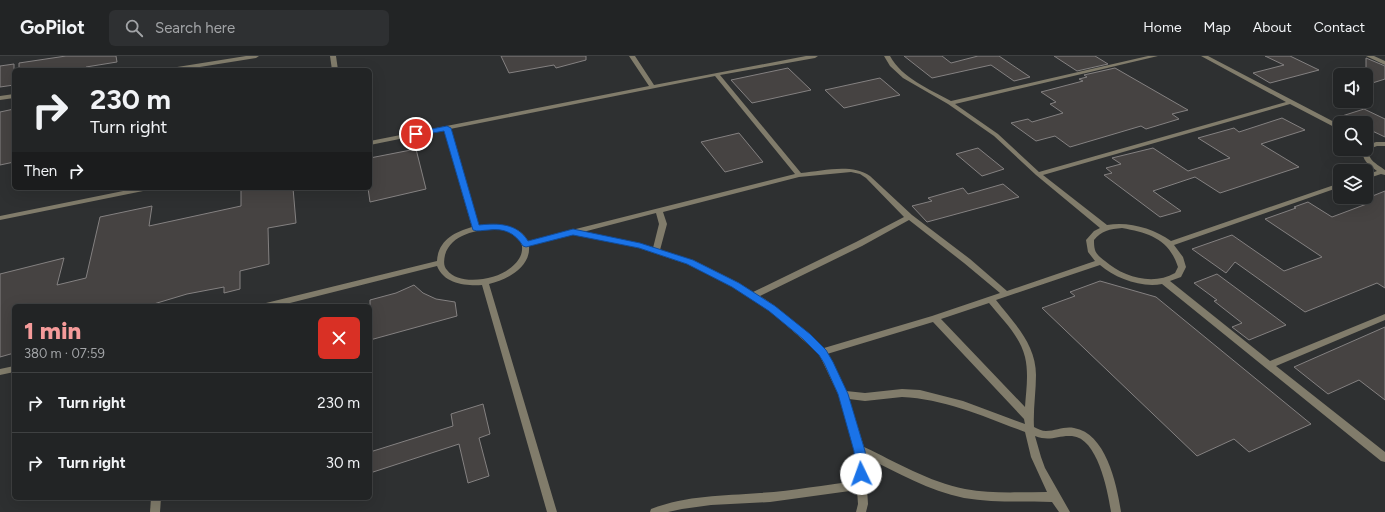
<!DOCTYPE html>
<html lang="en">
<head>
<meta charset="utf-8">
<style>
	:root { --surface:#222425; --page:#2e3032; --text:#f1f3f6; --muted:#a2a4a7; --line:#3f4142; --accent:#f59b9a }
	body { margin:0; font-family:Figtree,sans-serif; background:var(--page); color:var(--text); height:100vh; display:flex; flex-direction:column; font-size:15px; white-space:nowrap }
	* { box-sizing:border-box; margin:0 }
	p { font-size:13px; color:var(--muted) }
	.icon { flex:none; width:22px; height:22px; fill:none; stroke:currentColor; stroke-width:2; stroke-linecap:round; stroke-linejoin:round }
	.map { position:relative; flex:1; overflow:hidden }
	.side { position:absolute; left:12px; top:248px; width:360px; height:196px; display:flex; flex-direction:column; background:var(--surface); border-radius:6px; box-shadow:0 4px 16px #0002,0 0 0 1px var(--line) }
	.side>* { flex:none }
	.banner { position:absolute; left:12px; top:12px; width:360px; height:122px; border-radius:6px; box-shadow:0 4px 16px #0002,0 0 0 1px var(--line); background:#222425; color:var(--text); overflow:hidden }
	.tools { position:absolute; left:1333px; top:12px; display:grid; gap:8px }
	.tools a { display:grid; place-items:center; width:40px; height:40px; border-radius:6px; background:var(--surface); box-shadow:0 4px 16px #0002,0 0 0 1px var(--line); font-size:20px }
	.pin { position:absolute; display:grid; place-items:center; width:34px; height:34px; color:#fff; margin:-17px; border:2px solid #fff; border-radius:50%; box-shadow:0 1px 4px #0007 }
	.me { position:absolute; width:44px; margin:-22px; rotate:357deg; stroke-linejoin:round; filter:drop-shadow(0 0 3px #0008) }
	.turn { display:flex; align-items:center; gap:14px; height:84px; padding:0 12px; font-size:18px }
	.turn .icon { width:52px; height:52px; stroke-width:2.5 }
	.turn b { display:block; font-size:28px; line-height:34px }
	.then { display:flex; align-items:center; height:38px; padding:0 12px; background:#0003; gap:8px; font-size:15px }
	.round { display:grid; place-items:center; flex:none; width:42px; height:42px; border-radius:6px; background:var(--page) }
	.head { display:flex; align-items:center; justify-content:space-between; height:68px; padding:0 12px }
	h1 { font-size:24px; font-weight:800; line-height:30px; color:var(--accent) }
	ul { padding:0; list-style:none }
	li { display:flex; align-items:center; gap:12px; height:60px; padding:0 12px; border-top:1px solid var(--line) }
	li div { flex:1 }
	li b { display:block; font-size:15px }
	li em { font-style:normal }
	header { display:flex; align-items:center; gap:24px; box-sizing:border-box; height:56px; padding:0 20px; background:var(--surface); border-bottom:1px solid var(--line) }
	header strong { font-size:19px }
	nav { display:flex; gap:22px; margin-inline-start:auto; font-size:14px }
	.search { width:280px; height:36px; background:var(--page); display:flex; align-items:center; gap:10px; box-sizing:border-box; padding:0 14px; border-radius:6px; color:var(--muted); font-size:15px }
	.map>svg:first-child { display:block }
	.building { fill:#464342; stroke:#848181 }
	.lines { fill:none; stroke-linecap:round; stroke-linejoin:round }
	.minor { fill:#817c6b; fill-rule:evenodd }
	.route { fill:#1a73e8; stroke:#114b97 }
</style>
</head>
<body>
<header>
<strong>GoPilot</strong>
<div class="search"><svg class="icon" aria-label="search" viewBox="0 0 24 24"><circle cx="10" cy="10" r="6"/><path d="M15 15l6 6"/></svg>Search here</div>
<nav><a>Home</a><a>Map</a><a>About</a><a>Contact</a></nav>
</header>
<div class="map">
<svg width="1385" height="456" viewBox="0 0 1385 456">
	<rect width="100%" height="100%" fill="#2e3031"/>
	<g class="building">
		<path d="M66,0H116L117,6L86,11L85,14H19V7Z"/>
		<path d="M501,0H586V4L556,12L554,9L509,17Z"/>
		<path d="M904,0H942L951,7L978,0H999L1030,21L1014,25L991,9L932,22Z"/>
		<path d="M1054,0H1095L1108,8L1077,15Z"/>
		<path d="M1265,0H1290L1319,14L1270,27L1253,17L1284,9Z"/>
		<path d="M1366,2L1385,10V23L1366,29Z"/>
		<path d="M14,8V29L0,31V10Z"/>
		<path d="M788,12L811,34L752,47L731,24Z"/>
		<path d="M1115,12L1188,54L1172,58L1179,63L1146,73L1141,70L1070,91L1055,80L1036,85L1011,67L1028,63L1032,66L1063,57L1050,48L1056,46L1041,36L1083,25L1079,23L1087,21L1084,19Z"/>
		<path d="M880,22L900,39L844,52L825,34Z"/>
		<path d="M14,53V106L0,109V56Z"/>
		<path d="M1364,53L1385,63V81L1366,72V67H1357L1342,60Z"/>
		<path d="M1282,62L1305,74L1261,88L1299,111L1220,137L1195,121L1153,135L1181,155L1160,161L1104,119L1112,117L1106,112L1121,108L1112,102L1153,92L1188,115L1230,102L1198,82L1234,72L1239,76Z"/>
		<path d="M739,77L763,106L725,116L701,86Z"/>
		<path d="M978,92L1004,113L982,120L956,98Z"/>
		<path d="M416,93L426,133L370,146L368,132H370V102Z"/>
		<path d="M1003,128L1019,141L927,166L912,150L932,145L928,142L963,132L968,138Z"/>
		<path d="M241,132H293L296,167L268,172L269,208L240,215V233L224,237V231L187,238L147,250H14V297L0,301V218L64,202L57,229L86,222L100,161L152,150L149,170L241,150Z"/>
		<path d="M1385,135V232L1377,227L1305,256L1235,206L1226,217L1192,193L1232,179L1284,215L1322,201L1265,163L1296,152L1294,151L1308,146L1332,161L1372,146L1365,143Z"/>
		<path d="M1217,218L1286,269L1249,284L1232,271L1242,267L1214,245L1217,244L1194,227Z"/>
		<path d="M1100,225L1156,241L1311,368L1249,396L1234,383L1197,400L1042,252L1075,240L1070,236Z"/>
		<path d="M414,229L423,237L436,243L455,246L457,260L370,284V244L396,237Z"/>
		<path d="M1385,271V344L1359,324L1328,338L1294,311Z"/>
		<path d="M483,348L490,378L479,382L489,420L468,427L459,388L370,417V396L453,370L451,358Z"/>
	</g>
	<g class="lines">
		<g class="minor">
			<path d="M246,0H259L256,2L181,14H168L171,12Z"/>
			<path d="M330,0H336L338,14H332Z"/>
			<path d="M629,0H635L654,29L806,0H818L815,2L720,19L801,117C823,115 851,107 870,120L912,159L970,203L1007,235L1095,205L1088,196L1086,184L1094,175L1100,172L1036,119L994,80L948,48L903,22L890,10L884,0H890C902,22 929,33 951,45L1148,0H1158L955,48L998,78L1039,116L1286,46L1201,0H1208L1340,69V74L1338,73L1290,48L1043,119L1107,169C1128,165 1153,172 1171,185L1340,127V131L1174,189L1183,201L1186,211L1181,221L1170,225L1270,305L1385,258V264L1276,310L1385,396V406L1381,405L1162,228C1141,232 1115,222 1100,209L996,244C1014,267 1036,288 1036,319C1036,336 1033,354 1034,371C1038,373 1042,375 1046,375C1056,375 1064,370 1074,372C1106,377 1117,429 1121,456H1111C1108,436 1098,382 1072,380C1057,379 1051,386 1035,380L1041,401L1045,412L1070,456H1059L1052,446C1023,445 993,447 964,442C929,435 897,416 865,401L868,448L866,456H856L858,448L857,434L770,446L711,449L682,453L668,456H650L651,453C688,439 722,440 760,437C792,435 824,429 857,425L855,395L838,338L819,298L769,254L733,231L687,208L639,192L573,178L529,190C531,211 507,224 489,228L557,456H547L482,229C466,230 444,228 437,210L278,250H262L266,247L437,205C438,185 454,176 472,171L444,74L370,89V85L649,30ZM715,20L795,118L528,185C519,168 496,167 479,170L450,73ZM851,116L860,118L866,122L904,161L856,186L753,236L739,227L693,204L660,194L667,168L663,156L799,121ZM656,157L659,168L653,192L640,188L583,176ZM909,164L964,207L1000,237L932,260L824,292L775,250L760,240L862,190ZM496,172C506,175 520,178 522,190C523,200 517,207 509,213C495,224 459,230 447,214C443,210 444,204 445,199C451,178 477,174 496,172ZM1122,172C1149,177 1169,183 1178,211L1175,217C1153,230 1123,221 1105,205C1101,202 1096,198 1095,194C1094,191 1094,187 1094,184C1101,175 1110,173 1122,172ZM989,247C1002,263 1020,280 1025,301C1029,318 1026,335 1025,351L941,263ZM933,266L1024,363L1025,368L963,345L920,334L902,333L865,337L846,335L827,298ZM902,341C945,343 985,361 1025,376L1031,401L1047,436C1019,436 992,438 965,433C929,426 896,406 864,391L849,343L865,345Z"/>
			<path d="M1366,0H1374L1385,5V9Z"/>
			<path d="M14,38V42L0,44V40Z"/>
			<path d="M1385,86V90H1377L1369,93C1367,104 1377,108 1385,114V119L1381,118L1366,123V119L1377,115C1369,109 1361,104 1363,93H1366V90L1376,86Z"/>
			<path d="M138,132H151L148,134L0,164V160Z"/>
			<path d="M14,310V316L0,319V313Z"/>
			<path d="M151,442H161L160,456H150Z"/>
		</g>
	</g>
	<path class="route" d="M447,70L451,72L479,169C498,167 517,167 528,185L573,173L640,187L693,204L739,227L775,250L810,278L826,294L833,306L848,338L865,395L867,418L865,421L861,423L857,421L855,418L854,395L838,338L824,307L819,299L803,283L769,255L732,231L687,208L639,192L573,179L526,191L523,190C515,177 504,172 489,174C483,174 478,176 473,174L444,75L416,80L413,78L416,76Z"/>
</svg>
<div class="tools">
<a><svg class="icon" aria-label="sound" viewBox="0 0 24 24"><path d="M4 9h4l5-4v14l-5-4H4zM17 9q2 3 0 6"/></svg></a>
<a><svg class="icon" aria-label="search" viewBox="0 0 24 24"><circle cx="10" cy="10" r="6"/><path d="M15 15l6 6"/></svg></a>
<a><svg class="icon" aria-label="layers" viewBox="0 0 24 24"><path d="M12 4l9 5-9 5-9-5zM3 14l9 5 9-5"/></svg></a>
</div>
<div class="pin" style="left:416px;top:78px;background:#d93025"><svg class="icon" aria-label="arrive" viewBox="0 0 24 24"><path d="M6 21V4h12l-3 4 3 4H6"/></svg></div>
<svg class="me" style="left:861px;top:418px" viewBox="-20 -20 40 40"><circle r="19" fill="#fff"/><path d="M0-13L10 11 0 6-10 11z" fill="#1a73e8"/></svg>
<div class="banner">
<div class="turn"><svg class="icon" aria-label="right" viewBox="0 0 24 24"><path d="M7 20v-9h11M14 6l5 5-5 5"/></svg><div><b>230 m</b>Turn right</div></div>
<div class="then">Then<svg class="icon" aria-label="right" viewBox="0 0 24 24"><path d="M7 20v-9h11M14 6l5 5-5 5"/></svg></div>
</div>
<section class="side">
<div class="head"><div><h1>1 min</h1><p>380 m · 07:59</p></div><a class="round" style="background:#d93025;color:#fff"><svg class="icon" aria-label="close" viewBox="0 0 24 24"><path d="M6 6l12 12M18 6L6 18"/></svg></a></div>
<ul>
<li><svg class="icon" aria-label="right" viewBox="0 0 24 24"><path d="M7 20v-9h11M14 6l5 5-5 5"/></svg><div><b>Turn right</b></div><em>230 m</em></li>
<li><svg class="icon" aria-label="right" viewBox="0 0 24 24"><path d="M7 20v-9h11M14 6l5 5-5 5"/></svg><div><b>Turn right</b></div><em>30 m</em></li>
</ul>
</section>
</div>
</body>
</html>
